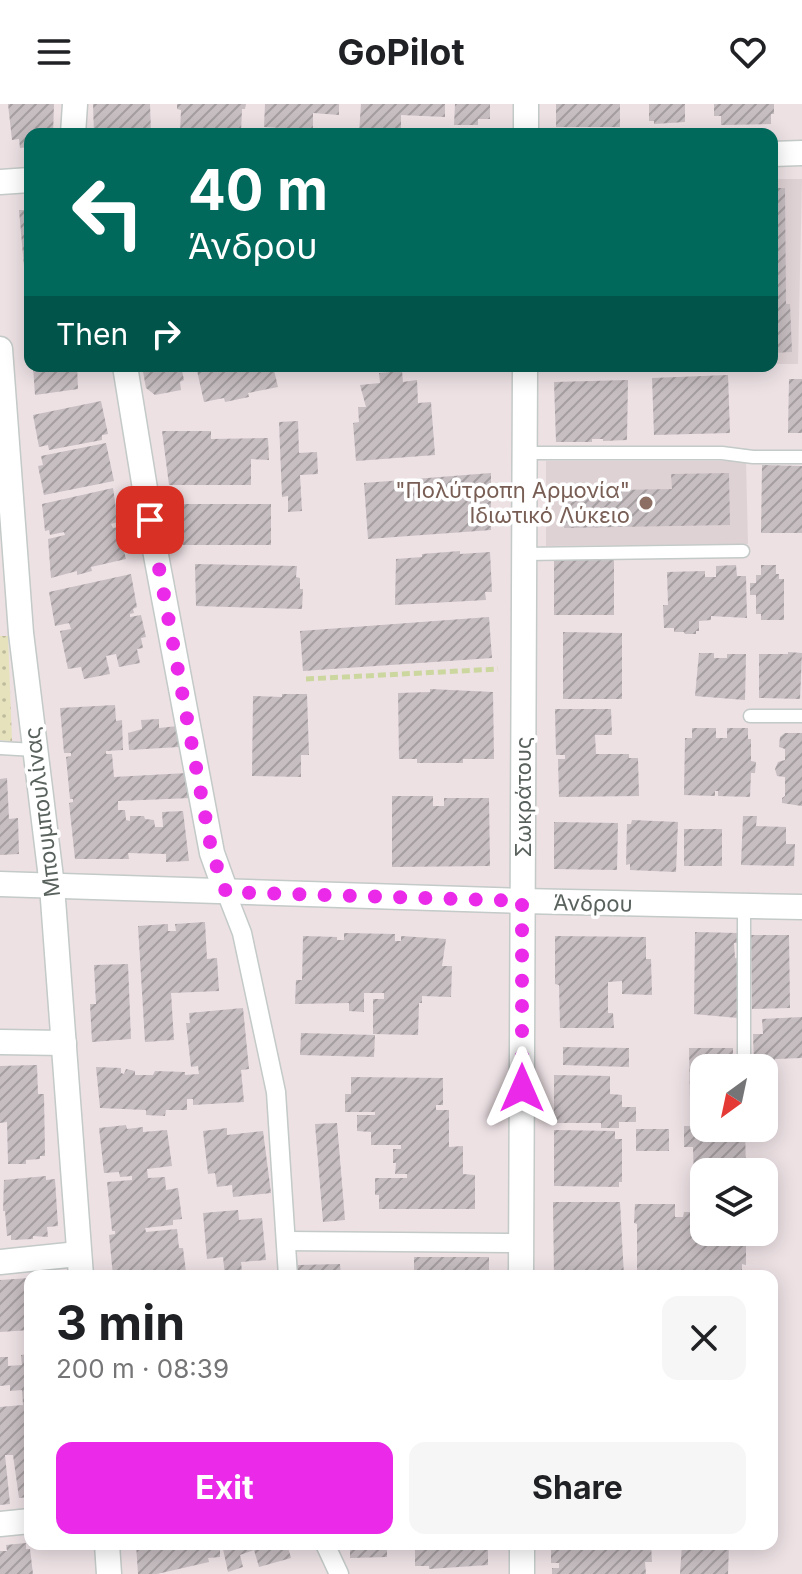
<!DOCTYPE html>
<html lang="en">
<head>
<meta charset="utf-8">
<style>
	:root { --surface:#fff; --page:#f6f6f6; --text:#202124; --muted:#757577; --accent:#ea29e9 }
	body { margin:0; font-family:Inter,sans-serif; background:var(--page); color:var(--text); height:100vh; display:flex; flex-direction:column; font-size:30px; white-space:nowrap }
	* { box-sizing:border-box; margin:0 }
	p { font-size:26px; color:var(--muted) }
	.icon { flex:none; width:44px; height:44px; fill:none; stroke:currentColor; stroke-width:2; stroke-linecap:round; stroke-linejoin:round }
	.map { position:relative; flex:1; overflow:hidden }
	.drawer { position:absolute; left:24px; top:1166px; width:754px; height:280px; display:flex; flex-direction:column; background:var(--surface); border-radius:16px; box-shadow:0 4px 20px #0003 }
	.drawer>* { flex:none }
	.top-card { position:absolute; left:24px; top:24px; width:754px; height:244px; border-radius:16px; box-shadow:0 4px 20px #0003; background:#00695c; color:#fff; overflow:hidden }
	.needle { width:52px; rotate:213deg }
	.tools { position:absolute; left:690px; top:950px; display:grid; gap:16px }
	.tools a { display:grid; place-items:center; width:88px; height:88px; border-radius:16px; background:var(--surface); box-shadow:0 4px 20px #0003; font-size:40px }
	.pin { position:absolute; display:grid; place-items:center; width:68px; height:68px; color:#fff; margin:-34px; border-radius:16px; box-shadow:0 4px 12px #0006 }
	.me { position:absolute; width:88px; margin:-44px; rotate:0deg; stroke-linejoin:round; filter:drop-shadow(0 0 6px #0008) }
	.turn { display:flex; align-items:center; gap:28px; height:168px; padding:0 32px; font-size:36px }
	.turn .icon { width:104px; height:104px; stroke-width:2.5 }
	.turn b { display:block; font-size:56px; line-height:68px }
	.then { display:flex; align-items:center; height:76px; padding:0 32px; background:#0003; gap:16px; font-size:30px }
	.round { display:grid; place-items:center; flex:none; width:84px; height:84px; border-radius:16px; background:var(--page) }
	.head { display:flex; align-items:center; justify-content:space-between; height:136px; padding:0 32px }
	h1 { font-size:48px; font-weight:700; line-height:60px }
	.button { display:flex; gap:16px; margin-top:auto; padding:16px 32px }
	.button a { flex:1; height:92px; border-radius:16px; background:var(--accent); color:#fff; font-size:32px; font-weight:700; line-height:92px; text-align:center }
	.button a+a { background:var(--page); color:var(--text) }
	header { display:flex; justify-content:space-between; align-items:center; height:104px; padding:0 32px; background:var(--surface); font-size:36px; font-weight:700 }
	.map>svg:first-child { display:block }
	.education { fill:#dfd2d5 }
	.park { fill:url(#park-dots) }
	.building { fill:url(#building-hatch) }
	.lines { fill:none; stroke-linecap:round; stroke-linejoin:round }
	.service-casing { stroke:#c3cac7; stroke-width:15 }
	.pedestrian-casing { stroke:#c3cac7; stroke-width:21 }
	.minor-casing { stroke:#c3cac7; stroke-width:27 }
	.path { stroke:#ccd79f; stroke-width:5; stroke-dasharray:8 4; stroke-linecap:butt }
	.service { stroke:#fff; stroke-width:12 }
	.pedestrian { stroke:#fff; stroke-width:18 }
	.minor { stroke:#fff; stroke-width:24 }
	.route { stroke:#ea29e9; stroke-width:14; stroke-dasharray:0 25.2 }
	.education-dot { fill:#8d6e63; stroke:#fff; stroke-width:3 }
	.labels { text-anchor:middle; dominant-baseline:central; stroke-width:7; stroke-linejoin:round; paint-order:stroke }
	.education-label { font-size:22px; fill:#785e54; stroke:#fff; text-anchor:end }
	.street-label { font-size:22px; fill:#59625d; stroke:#fff }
</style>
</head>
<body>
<header><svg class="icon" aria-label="menu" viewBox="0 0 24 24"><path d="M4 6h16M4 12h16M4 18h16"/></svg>GoPilot<svg class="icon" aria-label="heart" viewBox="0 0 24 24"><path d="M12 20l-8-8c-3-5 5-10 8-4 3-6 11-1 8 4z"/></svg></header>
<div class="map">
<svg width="802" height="1470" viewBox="0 0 802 1470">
	<defs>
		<pattern id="park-dots" width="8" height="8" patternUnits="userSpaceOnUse" patternTransform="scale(2)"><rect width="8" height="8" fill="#e5e2bc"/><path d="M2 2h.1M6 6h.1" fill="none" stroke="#bdbb9c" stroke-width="1.8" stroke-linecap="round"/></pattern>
		<pattern id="building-hatch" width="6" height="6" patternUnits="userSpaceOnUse" patternTransform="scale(2)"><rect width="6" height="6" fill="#c7bec2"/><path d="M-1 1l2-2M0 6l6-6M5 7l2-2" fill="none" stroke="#a59ea1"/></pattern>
	</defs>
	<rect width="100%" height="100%" fill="#ede1e4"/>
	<g class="education">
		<path d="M772,75H802L798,260H772Z"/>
		<path d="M546,357H746L748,440L546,442Z"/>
	</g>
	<path class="park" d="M0,532H8L12,637L0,636Z"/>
	<g class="building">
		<path d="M8,0H54L53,30H30V43L20,44L19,35L12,36Z"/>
		<path d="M93,0H150L151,30H94Z"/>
		<path d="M177,0H246L245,5H242L241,28L180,29L181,6L177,5Z"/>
		<path d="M265,0H339V11L313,9V26L264,23Z"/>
		<path d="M361,0H445V13L401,11V27L359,29Z"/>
		<path d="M455,0H490V15H478V21H454Z"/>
		<rect x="556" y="0" width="64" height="23"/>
		<path d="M649,0H685V18L654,20V17H649Z"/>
		<path d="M714,0H774V10H771V20L721,21V12H714Z"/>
		<path d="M772,84H785L786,200H790L792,248L772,249Z"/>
		<path d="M19,106H30V195L27,196Z"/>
		<path d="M33,262H77L78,285L35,291Z"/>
		<path d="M142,262H181L184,276L180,278L181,286L155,291L146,284Z"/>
		<path d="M196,262H273L278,283L248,289L249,293L225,298L224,294L204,298Z"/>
		<path d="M402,267L403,278L417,276L418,299L431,298L435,351L356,357L353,319L359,318L358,303H366L360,281L380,279L379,269Z"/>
		<path d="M728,271L730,329L654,331L652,274Z"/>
		<path d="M789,275H802V329H788Z"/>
		<path d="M628,276L627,336L603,337V335H592V338H556L554,278Z"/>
		<path d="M101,297L108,330L102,331V336L49,346L48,341L39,343L33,311Z"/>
		<path d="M298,317L299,349L317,348L318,370L300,371L302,407L288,408V392L282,393L279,318Z"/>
		<path d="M162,327H211V335L268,334L269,356L251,355V381H169Z"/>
		<path d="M106,339L114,377L44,391L38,362L43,361L41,352Z"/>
		<path d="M762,361L802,362V429H761Z"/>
		<path d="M491,369V426L368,435L364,379Z"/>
		<path d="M729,369L730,421L564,424L563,387L672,385L671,370Z"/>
		<path d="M113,384L118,418L111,420L113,424L123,422L126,434L121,435L126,455L91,463L92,467L77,471V467L51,474L48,435L65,431L64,428L50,431L49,426L45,427L42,400Z"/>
		<rect x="183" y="400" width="88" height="41"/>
		<path d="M460,447V450L490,448L492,488H485L486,496L395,501L396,455L422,453V450Z"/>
		<rect x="554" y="456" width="60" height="55"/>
		<path d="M195,460L297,462L296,473L300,474V485H303L302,505L196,502Z"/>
		<path d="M736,461L737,472H746L747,514L711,512V516L699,517V527H696V530H685L684,528H674V524H664L663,501H668L667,468L705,467V473H716V462Z"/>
		<path d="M761,461H776V470H779V475H784V516H761V510H756V491H750V479H756V471H761Z"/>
		<path d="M131,470L137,503L133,505L134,509L130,510V513L141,511L146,533L141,534L143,544L137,545L140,559L119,563L116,550L106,552L110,570L84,575L81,563L68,565L60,527L71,525L69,519L55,522L49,488Z"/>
		<path d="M489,513L492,554L303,567L300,527Z"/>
		<path d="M563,528L622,529V595H563Z"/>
		<path d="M788,548L802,549L800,595L759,594V550H788Z"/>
		<path d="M699,549H714V554H727V550H746L745,596L695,592Z"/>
		<path d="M430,585L493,588L494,655H463V659H417V655H399L398,589L430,588Z"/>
		<path d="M282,590H307L309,651H301V673L252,672L253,592L282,593Z"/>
		<path d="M115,601L116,617L122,616L123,646L106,647V650H112L114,673L187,669L191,694L118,697V706H125L126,716L130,717V712H144L145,715L154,716L155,723H163L162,708L183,707L189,757L166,758V750L128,749L129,755H75L69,699L73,698V695H70L66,653L71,652V649H64L60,604Z"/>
		<path d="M555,605H611L612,631H595L596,650H629V654H638L639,692L559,693L558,655H565V651H556Z"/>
		<path d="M159,615V624L178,622L179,643L129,646L128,629L142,625L141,616Z"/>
		<path d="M692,624H716V634H727V624H748V635H751V657L756,658L755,669H751L750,693L718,692V687H715V692L684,691L685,634H692Z"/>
		<path d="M785,629H802V702L782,699V694L785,692V673L777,672L775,665L778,658L785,656V645L779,643L780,633Z"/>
		<path d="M7,674L9,715L18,714L19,750L0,751V675Z"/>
		<path d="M392,692H433V702H444V694H489L490,762L392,763Z"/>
		<path d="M743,712H757L756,722L786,723V740H795L794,762L741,761Z"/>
		<path d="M632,716L678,718L676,768L630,766V760L626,761L627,720H631Z"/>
		<path d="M554,718L618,719L617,766L554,765Z"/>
		<rect x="684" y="725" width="38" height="37"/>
		<path d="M205,818L207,855L217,854L219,887L171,889L174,936L145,938L138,822L168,820V827H176L175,820Z"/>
		<path d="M695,828L738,829V839H734L735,854H738V914L694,910Z"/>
		<path d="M344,829L395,830V837H401V832L446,835L442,862H452L451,893L422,892V899H419L418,931L373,930V895H384V889H364V908L349,907V899L295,900L296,876H302L303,832L337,833V836H344Z"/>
		<path d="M751,831H789L790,904L752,905Z"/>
		<path d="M555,832L646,833V855H651L652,891L622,890V877L608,878V909H613L614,924H560L559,881L555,880Z"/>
		<path d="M128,860L131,935L92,938L90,900H96L94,861Z"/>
		<path d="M243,904L249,965L241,966L244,998L193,1001V995H187V1006H166L165,1012L146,1011V1006L100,1004L96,963L121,964V969L124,970L126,965L135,967V971H153L155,967L185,968V971L199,970L198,962L191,963L186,919H190L189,909Z"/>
		<path d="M802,913V954L775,955V960L754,961L753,930H763L762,915Z"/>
		<path d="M301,929L375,931L374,953L300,951Z"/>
		<path d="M563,943L629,944V963L563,961Z"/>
		<path d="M689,944H733V964H704V995H690Z"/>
		<path d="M37,961L38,990H44L45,1052H40V1055L26,1056V1060H8L7,1018L0,1019V962Z"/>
		<path d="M554,971L610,972V990L622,991V1003H636V1018H619V1024H601V1019H554Z"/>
		<path d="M351,973L443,974V1001H436V1006H449V1043L463,1042V1070L475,1071V1105H379V1091H375V1074H407V1070H395L396,1059H393V1045H401V1041H371V1028L357,1027V1011H375V1008H345V990H351Z"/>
		<path d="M693,1004H704V1024H745L746,1068H704V1077H694L693,1043H684V1022H693Z"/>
		<path d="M337,1019L345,1116L323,1118L315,1020Z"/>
		<path d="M126,1021L127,1025L143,1023V1028L167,1026L172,1062L147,1065L148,1074L165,1073L166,1086L178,1084L182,1115L173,1116V1121L145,1124L146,1128L177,1125L179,1144H183L186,1168L113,1172L109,1131L115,1130V1127H112L107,1078L132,1076V1072L120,1073L119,1068L104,1069L99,1024Z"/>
		<path d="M227,1024V1031L263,1027L271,1089L233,1093L232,1081L217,1083L215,1069L208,1070L203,1027Z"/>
		<rect x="636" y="1025" width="33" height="22"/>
		<path d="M554,1026L615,1027V1035H622V1078H619V1083L554,1082Z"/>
		<path d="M46,1072V1076L55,1075L58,1122L47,1123L48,1133L33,1132V1135L11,1136V1131L7,1132L5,1107H3L4,1076Z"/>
		<path d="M553,1098H620L624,1172H554Z"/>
		<path d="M635,1100H675V1113H683L684,1108H699V1111H704V1128H746V1161L742,1160V1170L680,1166V1172L637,1171V1120L634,1119Z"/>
		<path d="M238,1106L239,1116L262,1114L266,1156L241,1158L242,1168L265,1166L266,1172H225L223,1153L207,1155L203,1109Z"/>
		<rect x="414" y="1153" width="75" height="19"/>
		<path d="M340,1160L341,1172H298V1161Z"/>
		<path d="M30,1174V1226L0,1228V1176Z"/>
		<path d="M30,1250V1393L19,1394L13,1351H5L10,1400L0,1401V1303L23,1301L22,1286L10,1287V1281L0,1282V1253H8V1262L22,1261L21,1251Z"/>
		<path d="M26,1439V1445H30L33,1470H0V1447H7L6,1441Z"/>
		<path d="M136,1440H287L291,1454L259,1463L254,1446L240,1451L243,1463L228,1468L223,1445L220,1446V1453L208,1454L209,1458L157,1470H138Z"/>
		<path d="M350,1440H395L387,1446V1453L350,1454Z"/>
		<path d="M415,1440H488V1461L429,1465V1462H415Z"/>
		<path d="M551,1440H651L652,1458H645L646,1470H552V1464H559V1459H551Z"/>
		<path d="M682,1440H729L728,1470H680Z"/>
	</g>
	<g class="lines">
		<defs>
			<g id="service">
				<path d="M525,349H722L753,353H802"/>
				<path d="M524,450L743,447"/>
				<path d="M750,612H802"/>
				<path d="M0,644L35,646"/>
				<path d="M744,964V802"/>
			</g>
			<g id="pedestrian">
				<path d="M226,788L242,829L276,988L288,1172"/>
				<path d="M286,1137L521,1139"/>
				<path d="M325,1440L339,1470"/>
			</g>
			<g id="minor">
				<path d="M73,30L75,0"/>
				<path d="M526,30V0"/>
				<path d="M772,50L802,49"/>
				<path d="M0,78L30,76"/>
				<path d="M0,245L21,529L52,782L81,1172"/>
				<path d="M125,262L155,446L212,749L226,788"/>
				<path d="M0,780L522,797L802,803"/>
				<path d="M0,938L64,939"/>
				<path d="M0,1158L78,1150"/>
				<path d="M521,1172L525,262"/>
				<path d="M0,1420L30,1417"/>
				<path d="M107,1440L109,1470"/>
				<path d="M522,1440V1470"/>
			</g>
		</defs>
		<use href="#service" class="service-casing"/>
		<use href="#pedestrian" class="pedestrian-casing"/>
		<use href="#minor" class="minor-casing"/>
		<path class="path" d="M306,575L498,565"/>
		<use href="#service" class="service"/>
		<use href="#pedestrian" class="pedestrian"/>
		<use href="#minor" class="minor"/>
	</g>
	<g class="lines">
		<path class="route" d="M150,416L212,749L226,788L522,797V984"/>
	</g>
	<circle class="education-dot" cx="646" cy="399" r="8"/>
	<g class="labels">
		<g class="education-label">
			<text x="630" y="386">"Πολύτροπη Αρμονία"<tspan x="630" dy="25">Ιδιωτικό Λύκειο</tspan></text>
		</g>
		<g class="street-label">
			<text transform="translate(523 693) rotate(-90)">Σωκράτους</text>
			<text transform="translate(42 708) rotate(-97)">Μπουμπουλίνας</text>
			<text transform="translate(593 799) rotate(1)">Άνδρου</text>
		</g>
	</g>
</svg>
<div class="tools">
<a><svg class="needle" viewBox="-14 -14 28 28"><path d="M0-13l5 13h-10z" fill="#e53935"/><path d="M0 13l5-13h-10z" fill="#757577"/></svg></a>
<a><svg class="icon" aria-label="layers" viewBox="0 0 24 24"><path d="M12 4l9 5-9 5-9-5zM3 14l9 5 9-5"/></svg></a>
</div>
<div class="pin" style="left:150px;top:416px;background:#d93025"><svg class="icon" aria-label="arrive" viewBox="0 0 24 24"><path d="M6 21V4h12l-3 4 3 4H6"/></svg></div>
<svg class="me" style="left:522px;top:984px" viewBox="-20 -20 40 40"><path d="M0-17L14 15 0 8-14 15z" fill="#ea29e9" stroke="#fff" stroke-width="4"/></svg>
<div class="top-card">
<div class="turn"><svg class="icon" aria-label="left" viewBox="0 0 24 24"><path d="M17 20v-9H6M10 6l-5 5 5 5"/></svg><div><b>40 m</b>Άνδρου</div></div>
<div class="then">Then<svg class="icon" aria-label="right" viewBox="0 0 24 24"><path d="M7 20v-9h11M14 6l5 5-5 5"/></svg></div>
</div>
<section class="drawer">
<div class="head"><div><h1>3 min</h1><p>200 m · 08:39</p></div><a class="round"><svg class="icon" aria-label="close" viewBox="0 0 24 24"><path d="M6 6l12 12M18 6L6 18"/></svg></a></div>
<div class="button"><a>Exit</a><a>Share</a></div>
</section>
</div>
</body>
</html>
